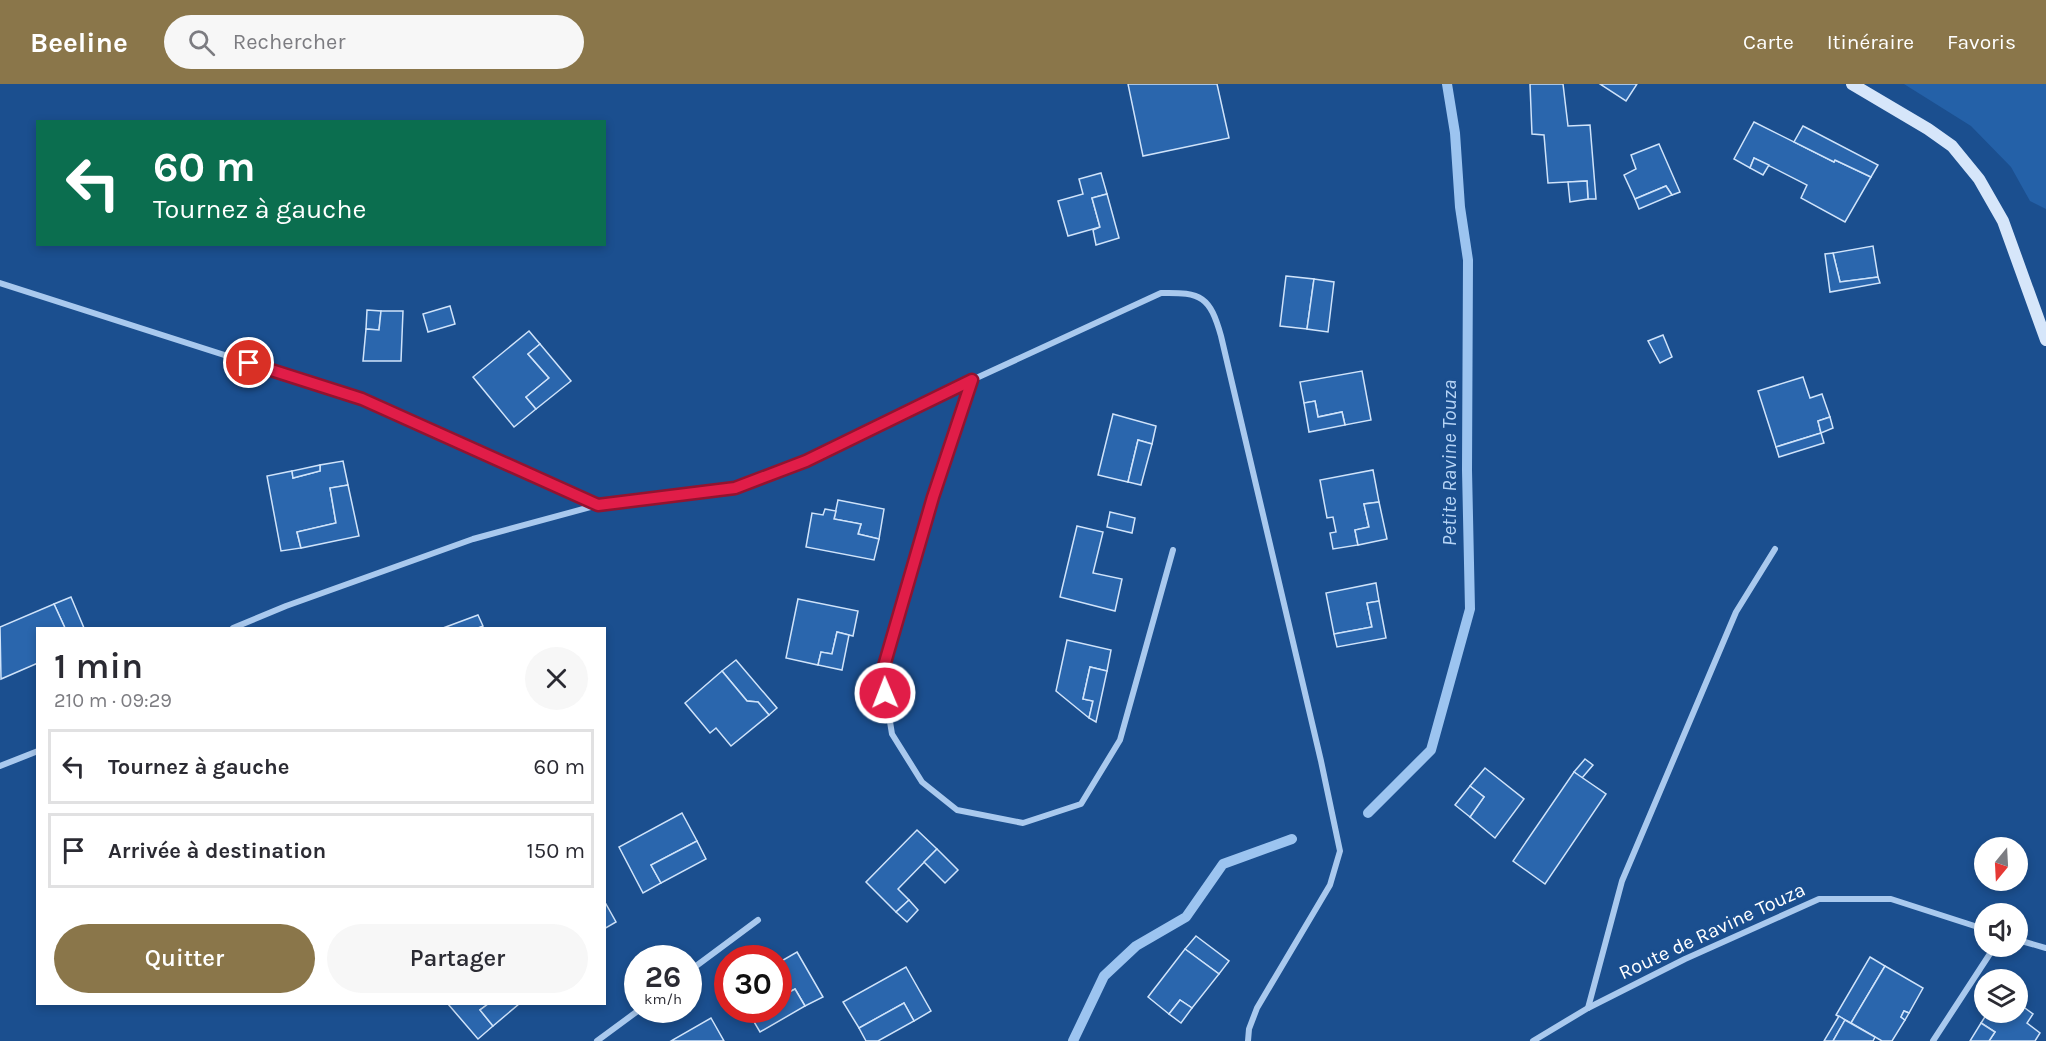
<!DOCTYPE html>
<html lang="fr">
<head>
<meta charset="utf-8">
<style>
	:root { --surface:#fff; --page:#f7f7f7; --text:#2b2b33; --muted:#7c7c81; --line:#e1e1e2; --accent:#8a764a }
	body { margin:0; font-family:Karla,sans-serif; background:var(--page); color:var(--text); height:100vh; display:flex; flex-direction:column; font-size:22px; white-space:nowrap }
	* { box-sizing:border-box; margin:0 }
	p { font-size:20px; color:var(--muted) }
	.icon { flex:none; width:33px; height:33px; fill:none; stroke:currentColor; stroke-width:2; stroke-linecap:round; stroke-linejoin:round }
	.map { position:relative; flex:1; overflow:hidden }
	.drawer { position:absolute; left:36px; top:543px; width:570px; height:378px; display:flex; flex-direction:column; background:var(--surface); border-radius:0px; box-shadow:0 3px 9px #0003 }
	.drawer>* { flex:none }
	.guide { position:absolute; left:36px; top:36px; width:570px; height:126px; border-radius:0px; box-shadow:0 3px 9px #0003; background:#0b6e4f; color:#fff; overflow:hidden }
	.needle { width:39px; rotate:198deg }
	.controls { position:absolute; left:1974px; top:753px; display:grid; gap:12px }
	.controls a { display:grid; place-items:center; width:54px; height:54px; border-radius:50%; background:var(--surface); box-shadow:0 3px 9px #0003; font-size:30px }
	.speed { position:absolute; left:624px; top:861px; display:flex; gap:12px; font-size:30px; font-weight:700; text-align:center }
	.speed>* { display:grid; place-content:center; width:78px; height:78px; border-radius:50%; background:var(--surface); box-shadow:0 3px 9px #0003; line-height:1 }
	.speed small { font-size:15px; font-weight:400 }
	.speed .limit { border:9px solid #d22; background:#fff; color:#111 }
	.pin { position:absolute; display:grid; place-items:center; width:51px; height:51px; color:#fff; margin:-26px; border:3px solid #fff; border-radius:50%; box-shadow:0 2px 6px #0007 }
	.me { position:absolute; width:66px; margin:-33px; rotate:359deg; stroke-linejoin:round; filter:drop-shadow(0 0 4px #0008) }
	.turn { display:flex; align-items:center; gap:21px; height:126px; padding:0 18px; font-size:27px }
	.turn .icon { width:78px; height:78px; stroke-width:2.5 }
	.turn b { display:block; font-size:42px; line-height:51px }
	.round { display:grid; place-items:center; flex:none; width:63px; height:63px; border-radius:32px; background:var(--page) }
	.summary { display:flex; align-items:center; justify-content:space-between; height:102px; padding:0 18px }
	h1 { font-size:36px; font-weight:600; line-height:45px }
	.action { display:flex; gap:12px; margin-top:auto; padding:12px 18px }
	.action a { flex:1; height:69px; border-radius:36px; background:var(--accent); color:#fff; font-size:24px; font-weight:600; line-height:69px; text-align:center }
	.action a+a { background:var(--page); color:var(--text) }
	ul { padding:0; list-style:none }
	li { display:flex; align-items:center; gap:18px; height:75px; margin:0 12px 9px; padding:0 6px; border:3px solid var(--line); border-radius:0px }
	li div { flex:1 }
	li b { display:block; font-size:22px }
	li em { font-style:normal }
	header { display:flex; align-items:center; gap:36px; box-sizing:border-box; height:84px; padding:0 30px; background:var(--accent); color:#fff }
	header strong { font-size:28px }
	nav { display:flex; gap:33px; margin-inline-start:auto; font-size:21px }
	.search { width:420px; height:54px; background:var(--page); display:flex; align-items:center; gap:15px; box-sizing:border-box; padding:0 21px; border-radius:33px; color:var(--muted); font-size:22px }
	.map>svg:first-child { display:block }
	.green { fill:#2461a8 }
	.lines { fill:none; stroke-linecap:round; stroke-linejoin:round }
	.stream { stroke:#9cc4f0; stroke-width:10 }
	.building { fill:#2a66ad; stroke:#cfe3fa; stroke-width:1.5 }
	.street { stroke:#a9c9ee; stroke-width:6 }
	.secondary { stroke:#d6e6fa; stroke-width:12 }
	.route-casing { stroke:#92132f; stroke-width:15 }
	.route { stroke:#e11d48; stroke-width:10 }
	.labels { text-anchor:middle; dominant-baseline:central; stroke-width:6; stroke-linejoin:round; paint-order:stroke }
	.street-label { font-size:20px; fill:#fff; stroke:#1b4f8f }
	.water-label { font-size:21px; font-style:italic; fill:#b5d3f5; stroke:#1b4f8f }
</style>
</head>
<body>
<header>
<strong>Beeline</strong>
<div class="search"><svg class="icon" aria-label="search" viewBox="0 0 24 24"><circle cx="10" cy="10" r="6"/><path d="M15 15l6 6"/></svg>Rechercher</div>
<nav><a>Carte</a><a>Itinéraire</a><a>Favoris</a></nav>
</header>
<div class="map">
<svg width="2046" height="957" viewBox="0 0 2046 957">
	<rect width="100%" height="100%" fill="#1b4f8f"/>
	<path class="green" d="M1904,0H2046V125L2030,117L2011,83L1971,42Z"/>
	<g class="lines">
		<g class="stream">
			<path d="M1368,729L1431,666L1470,525L1467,386L1468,176L1460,123L1455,49L1447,0"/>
			<path d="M1073,957L1104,892L1136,862L1186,833L1223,780L1292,755"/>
		</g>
	</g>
	<g class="building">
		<path d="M1128,0H1217L1229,54L1143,72Z"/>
		<path d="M1530,0H1563L1568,42L1590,41L1596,115H1588L1587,97L1548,99L1544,51L1532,50Z"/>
		<path d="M1600,0H1637L1626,17Z"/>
		<path d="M1754,38L1834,78L1835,76L1871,93L1845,138L1801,114L1807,101L1754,74L1750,84L1734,75Z"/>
		<path d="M1803,42L1878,81L1871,93L1835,76L1834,78L1794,58Z"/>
		<path d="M1659,60L1680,108L1672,111L1666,102L1635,115L1624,91L1636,85L1631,71Z"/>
		<path d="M1754,74L1769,81L1763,91L1750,84Z"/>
		<path d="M1101,89L1107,110L1092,114L1100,143L1068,152L1058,117L1083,110L1079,95Z"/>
		<path d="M1587,97L1588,115L1570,118L1568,98Z"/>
		<path d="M1666,102L1672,111L1639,125L1635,115Z"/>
		<path d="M1107,110L1119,154L1096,161L1093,146L1100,143L1092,114Z"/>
		<path d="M1873,162L1878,193L1840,198L1833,169Z"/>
		<path d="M1833,169L1840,198L1878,193L1880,199L1830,208L1825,170Z"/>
		<path d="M1286,192L1314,195L1307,245L1280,242Z"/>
		<path d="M1314,195L1334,198L1328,248L1307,245Z"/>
		<path d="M450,222L455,240L428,248L423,230Z"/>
		<path d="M367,226L381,227L379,246L366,245Z"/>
		<path d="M381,227H403L401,277H363L366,245L379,246Z"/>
		<path d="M529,247L540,260L528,270L549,294L526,313L536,325L514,343L473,293Z"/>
		<path d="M1663,251L1672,273L1660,279L1648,257Z"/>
		<path d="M540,260L571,297L536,325L526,313L549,294L528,270Z"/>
		<path d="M1362,287L1371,336L1345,341L1342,328L1318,333L1315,317L1304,319L1300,298Z"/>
		<path d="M1803,293L1810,314L1822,310L1830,333L1818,337L1821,349L1776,363L1758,307Z"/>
		<path d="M1315,317L1318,333L1342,328L1345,341L1309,348L1304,319Z"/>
		<path d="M1113,330L1156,342L1152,360L1138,356L1128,398L1098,391Z"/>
		<path d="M1830,333L1833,344L1821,349L1818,337Z"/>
		<path d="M1821,349L1824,359L1779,373L1776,363Z"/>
		<path d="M1138,356L1152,360L1141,401L1128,398Z"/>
		<path d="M343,377L348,401L330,404L336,439L297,448L301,464L281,467L267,392L292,387L293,394L320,387V381Z"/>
		<path d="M320,381V387L293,394L292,387Z"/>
		<path d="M1373,386L1379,418L1364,420L1369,443L1355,446L1358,461L1333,465L1330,449L1336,448L1333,433L1327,434L1320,396Z"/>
		<path d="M348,401L359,452L301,464L297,448L336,439L330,404Z"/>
		<path d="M838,416L884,425L879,455L858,450L861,440L834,435Z"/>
		<path d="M1379,418L1387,455L1358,461L1355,446L1369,443L1364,420Z"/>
		<path d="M825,425L836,427L834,435L861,440L858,450L879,455L874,476L806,463L812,429L823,431Z"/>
		<path d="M1110,428L1135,434L1132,449L1107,443Z"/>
		<path d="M1077,442L1103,448L1093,489L1122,495L1115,527L1060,513Z"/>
		<path d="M1376,499L1379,517L1367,519L1372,543L1334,550L1326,509Z"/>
		<path d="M71,513L84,544H65L54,520Z"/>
		<path d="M798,515L858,527L853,552L837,548L832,570L821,568L818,581L786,574Z"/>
		<path d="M1379,517L1386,554L1337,563L1334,550L1372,543L1367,519Z"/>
		<path d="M54,520L65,544H38V579L1,595L0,543Z"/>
		<path d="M478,531L483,542L478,544H443Z"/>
		<path d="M837,548L849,551L842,586L818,581L821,568L832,570Z"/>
		<path d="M1067,556L1111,566L1107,587L1090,583L1083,615L1093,617L1089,634L1056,607Z"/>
		<path d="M736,576L777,624L769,631L758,618L747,617L722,587Z"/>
		<path d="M1090,583L1107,587L1096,638L1089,634L1093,617L1083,615Z"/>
		<path d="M722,587L747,617L758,618L769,631L731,662L716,644L710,649L685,619Z"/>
		<path d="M1585,675L1593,681L1582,694L1574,688Z"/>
		<path d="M1485,684L1524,715L1495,754L1470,733L1484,713L1470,702Z"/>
		<path d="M1574,688L1606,710L1545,800L1513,777Z"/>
		<path d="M1470,702L1484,713L1470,733L1455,721Z"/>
		<path d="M682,729L697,757L651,781L661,799L643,809L619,763Z"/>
		<path d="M917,746L937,765L898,805L909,816L896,828L866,798Z"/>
		<path d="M697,757L706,775L661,799L651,781Z"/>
		<path d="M937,765L958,786L945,799L924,778Z"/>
		<path d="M909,816L918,826L907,838L896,828Z"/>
		<path d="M606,820L616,838L604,845V821Z"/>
		<path d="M1196,852L1229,877L1219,890L1185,865Z"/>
		<path d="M1185,865L1219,890L1192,924L1180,916L1169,930L1148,913Z"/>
		<path d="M797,868L823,913L805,922L795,905L778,914V879Z"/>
		<path d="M1870,873L1885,882L1851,939L1836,931Z"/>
		<path d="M1885,882L1923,904L1909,929L1904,927L1901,933L1905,936L1892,957H1882L1851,939Z"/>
		<path d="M906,883L931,927L914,937L904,919L859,944L843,918Z"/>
		<path d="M795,905L805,922L760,948L750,931L759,926H778V914Z"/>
		<path d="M1180,916L1192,924L1181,939L1169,930Z"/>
		<path d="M904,919L914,937L878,957H866L859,944Z"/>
		<path d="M2018,919L2033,930L2027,939L2040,949L2035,957H1989L1995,948L1981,939L1988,928H2018Z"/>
		<path d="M448,920H488L480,926L493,942L478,955Z"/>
		<path d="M488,920H519L493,942L480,926Z"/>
		<path d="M1904,927L1909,929L1905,936L1901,933Z"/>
		<path d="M1839,932L1845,936L1833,957H1824Z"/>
		<path d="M711,934L724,957H671Z"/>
		<path d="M1845,936L1875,953L1873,957H1833Z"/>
		<path d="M1981,939L1995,948L1989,957H1970Z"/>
	</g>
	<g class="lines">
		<g class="street">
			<path d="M0,199L362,315L597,421"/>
			<path d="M972,296L933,413L882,589L892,650L922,698L957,726L1023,739L1081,720L1120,656L1173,466"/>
			<path d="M233,544L286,522L473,455L598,421L735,404L805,377L972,296L1161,209C1202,208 1210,213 1221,252L1321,677L1340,767L1330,801L1257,924L1249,945L1248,957"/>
			<path d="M0,682L38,667"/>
			<path d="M2018,856L2046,864"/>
			<path d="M688,888L758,836"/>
			<path d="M1588,924L1622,797L1736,528L1775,465"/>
			<path d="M597,957L639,926"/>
			<path d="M1533,957L1588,924L1685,875L1819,815H1891L1984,845"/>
			<path d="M1933,957L1995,862"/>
		</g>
		<path class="secondary" d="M1852,0L1928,45L1952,62L1979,95L2003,137L2046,256"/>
	</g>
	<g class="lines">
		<defs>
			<path id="route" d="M249,279L362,315L598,421L735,404L806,377L972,296L933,413L882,589L885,609"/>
		</defs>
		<use href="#route" class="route-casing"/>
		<use href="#route" class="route"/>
	</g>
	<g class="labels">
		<g class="street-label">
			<text transform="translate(1712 847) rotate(-25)">Route de Ravine Touza</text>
		</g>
		<g class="water-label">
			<text transform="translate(1449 379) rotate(-90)">Petite Ravine Touza</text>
		</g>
	</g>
</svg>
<div class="controls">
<a><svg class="needle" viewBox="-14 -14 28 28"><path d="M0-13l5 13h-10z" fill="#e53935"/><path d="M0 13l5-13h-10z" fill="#7c7c81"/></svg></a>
<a><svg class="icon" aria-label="sound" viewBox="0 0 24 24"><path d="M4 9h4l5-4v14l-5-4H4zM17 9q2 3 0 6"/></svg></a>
<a><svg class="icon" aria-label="layers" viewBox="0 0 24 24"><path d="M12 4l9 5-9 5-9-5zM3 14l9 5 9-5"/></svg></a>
</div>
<div class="speed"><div>26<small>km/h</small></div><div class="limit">30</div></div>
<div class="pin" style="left:249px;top:279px;background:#d93025"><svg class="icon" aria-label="arrive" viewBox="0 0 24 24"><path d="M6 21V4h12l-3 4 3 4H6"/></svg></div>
<svg class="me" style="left:885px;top:609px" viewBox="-20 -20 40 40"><circle r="17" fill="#e11d48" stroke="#fff" stroke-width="3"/><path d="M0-11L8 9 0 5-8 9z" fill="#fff"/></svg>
<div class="guide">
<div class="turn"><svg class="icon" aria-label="left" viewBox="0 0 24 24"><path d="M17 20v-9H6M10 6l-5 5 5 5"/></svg><div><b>60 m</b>Tournez à gauche</div></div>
</div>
<section class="drawer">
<div class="summary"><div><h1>1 min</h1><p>210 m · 09:29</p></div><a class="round"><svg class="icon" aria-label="close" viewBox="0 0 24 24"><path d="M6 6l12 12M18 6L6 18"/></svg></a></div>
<ul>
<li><svg class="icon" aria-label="left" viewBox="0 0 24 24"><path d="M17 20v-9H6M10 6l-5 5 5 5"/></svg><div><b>Tournez à gauche</b></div><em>60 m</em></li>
<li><svg class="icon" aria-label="arrive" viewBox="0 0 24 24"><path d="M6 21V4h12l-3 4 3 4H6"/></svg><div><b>Arrivée à destination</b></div><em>150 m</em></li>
</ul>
<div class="action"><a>Quitter</a><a>Partager</a></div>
</section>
</div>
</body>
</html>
